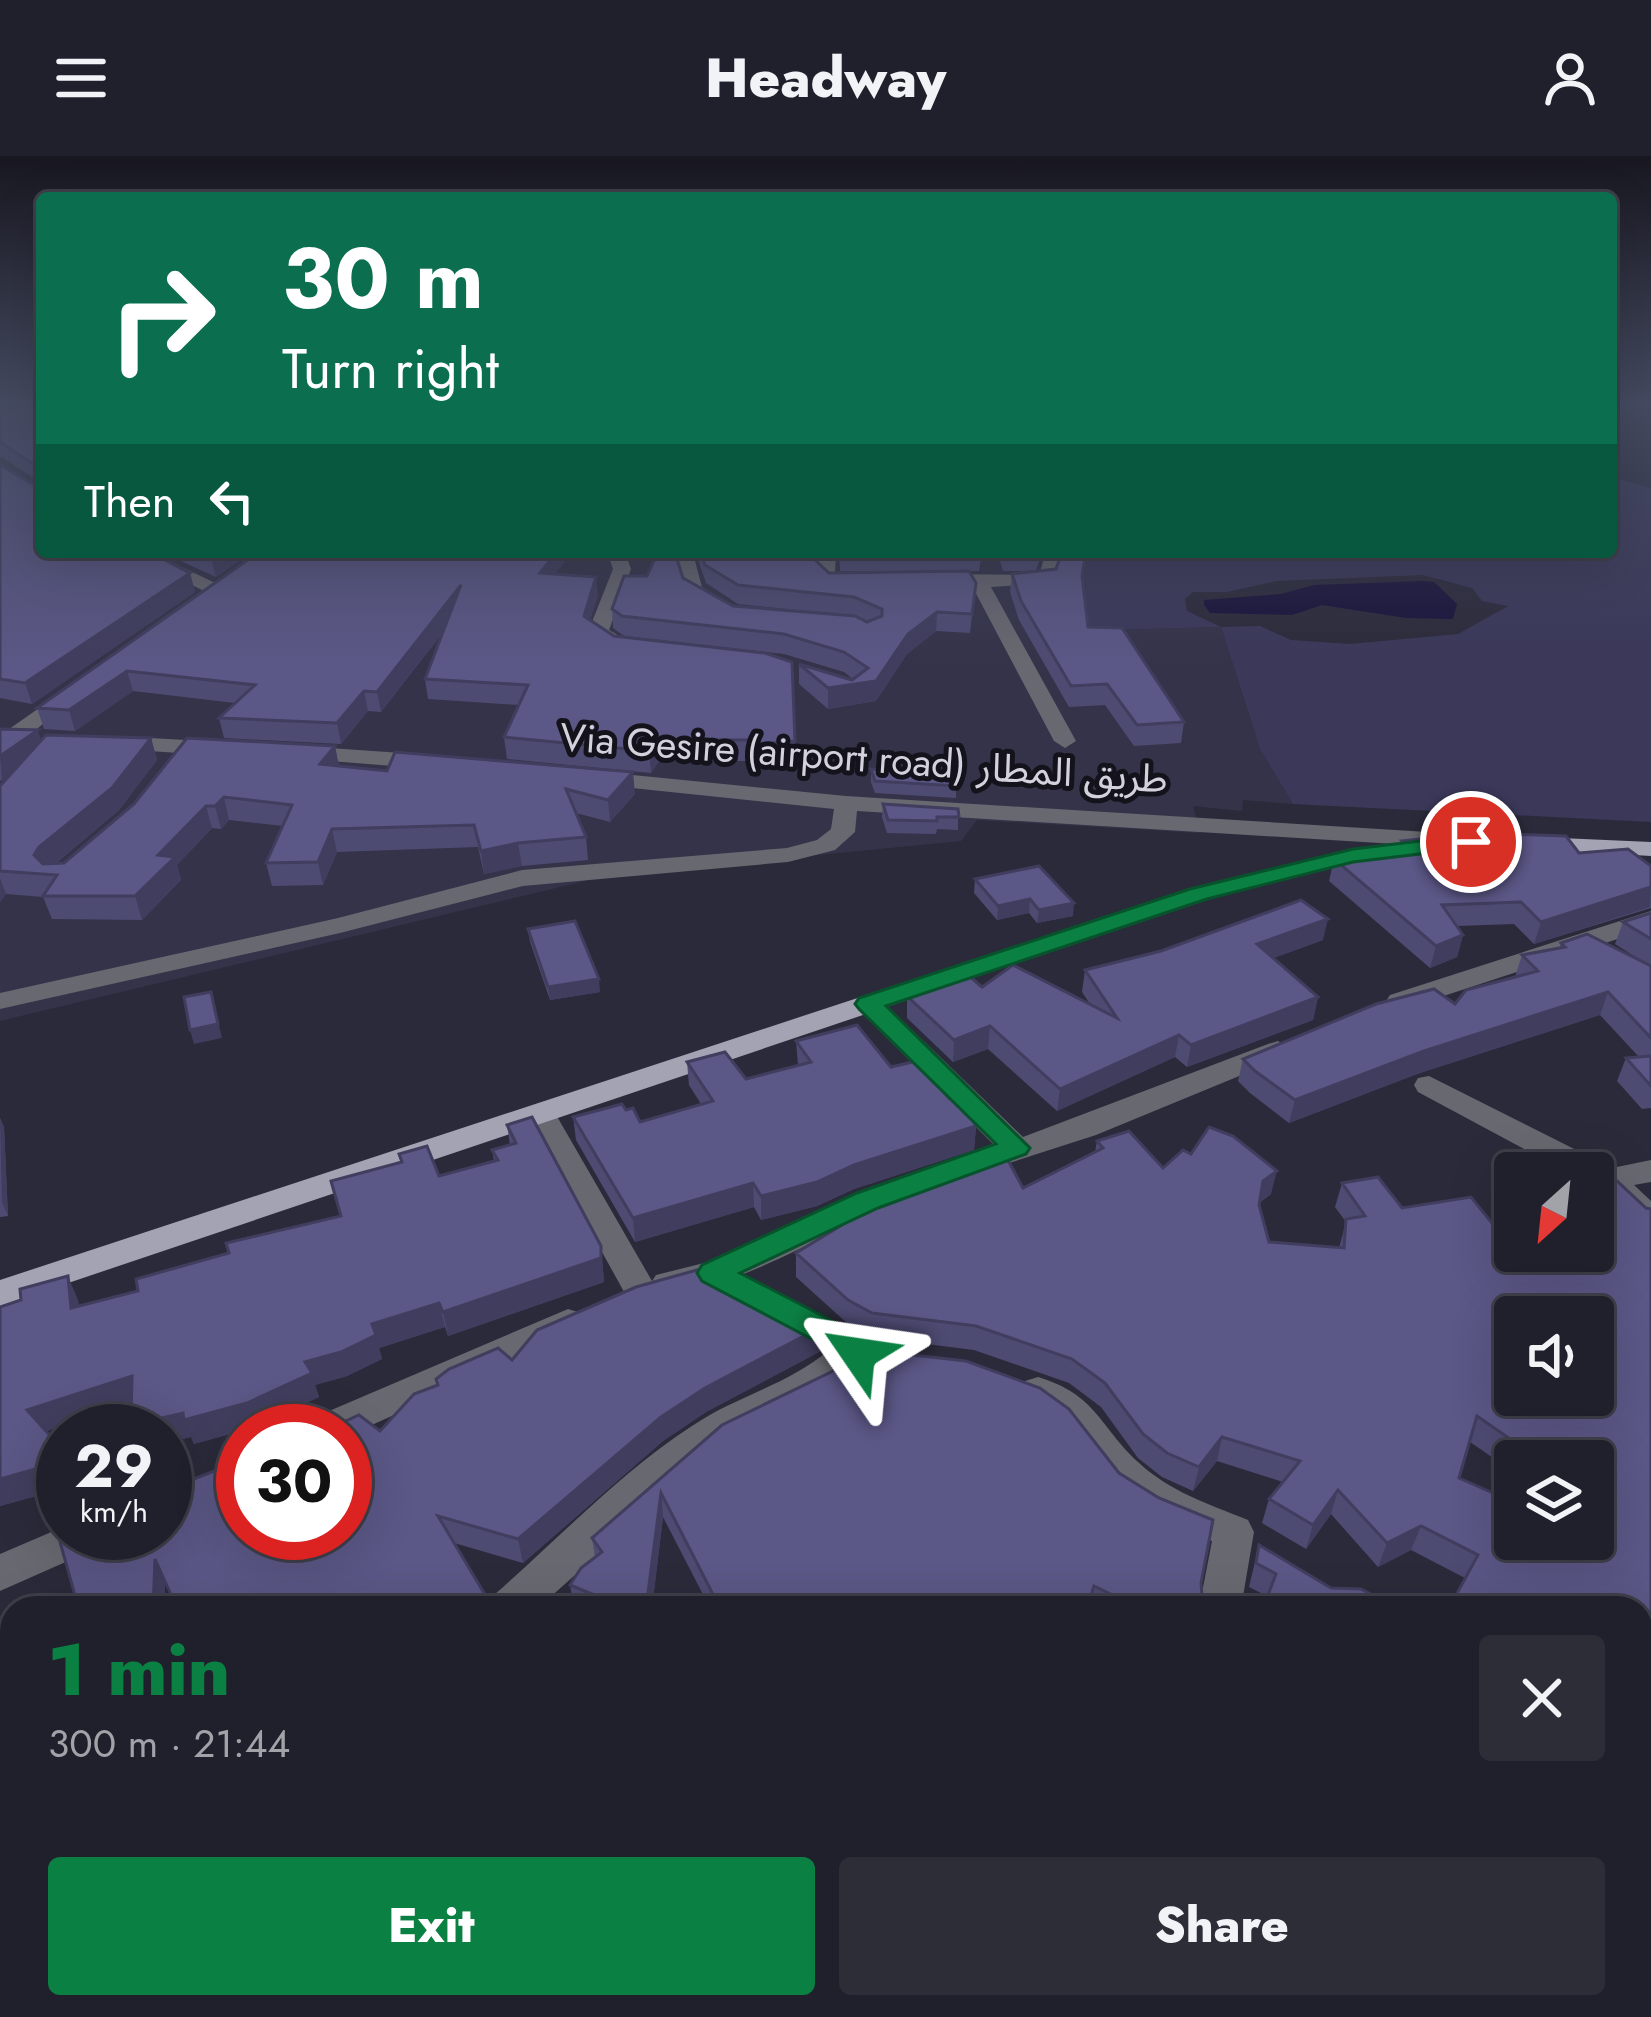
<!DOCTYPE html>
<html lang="en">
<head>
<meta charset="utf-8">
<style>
	:root { --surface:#20202c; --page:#2d2d38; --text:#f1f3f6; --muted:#a2a3a9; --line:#3d3e48; --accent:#0b8043 }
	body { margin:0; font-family:Jost,"Noto Sans Arabic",sans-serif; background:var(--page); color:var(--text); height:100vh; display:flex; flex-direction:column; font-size:45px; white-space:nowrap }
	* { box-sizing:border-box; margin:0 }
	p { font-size:39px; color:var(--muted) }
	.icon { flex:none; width:66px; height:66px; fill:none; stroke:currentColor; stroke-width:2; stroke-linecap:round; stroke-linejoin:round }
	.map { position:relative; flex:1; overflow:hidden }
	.side { position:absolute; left:0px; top:1440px; width:1653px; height:423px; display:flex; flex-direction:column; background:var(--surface); border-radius:36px 36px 0 0; box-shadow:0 12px 48px #0002,0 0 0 3px var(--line) }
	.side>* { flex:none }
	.hud { position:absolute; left:36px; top:36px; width:1581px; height:366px; border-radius:12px; box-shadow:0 12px 48px #0002,0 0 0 3px var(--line); background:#0b6e4f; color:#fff; overflow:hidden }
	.needle { width:78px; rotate:207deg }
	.fabs { position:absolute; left:1494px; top:996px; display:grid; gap:24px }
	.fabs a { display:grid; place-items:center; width:120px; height:120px; border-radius:12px; background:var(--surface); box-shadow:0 12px 48px #0002,0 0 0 3px var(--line); font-size:60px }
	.speed { position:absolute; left:36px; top:1248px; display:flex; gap:24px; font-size:60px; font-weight:700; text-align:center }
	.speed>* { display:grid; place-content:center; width:156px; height:156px; border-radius:50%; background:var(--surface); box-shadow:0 12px 48px #0002,0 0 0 3px var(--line); line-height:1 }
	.speed small { font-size:30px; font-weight:400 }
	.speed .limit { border:18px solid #d22; background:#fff; color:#111 }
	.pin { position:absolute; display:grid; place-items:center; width:102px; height:102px; color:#fff; margin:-51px; border:6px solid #fff; border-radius:50%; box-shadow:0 3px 12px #0007 }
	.me { position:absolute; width:132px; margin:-66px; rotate:302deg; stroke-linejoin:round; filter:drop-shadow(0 0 9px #0008) }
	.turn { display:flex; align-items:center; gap:42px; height:252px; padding:0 48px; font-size:54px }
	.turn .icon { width:156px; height:156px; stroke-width:2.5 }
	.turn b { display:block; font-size:84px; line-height:102px }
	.then { display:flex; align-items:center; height:114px; padding:0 48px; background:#0003; gap:24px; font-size:45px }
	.round { display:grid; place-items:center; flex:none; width:126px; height:126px; border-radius:12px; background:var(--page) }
	.head { display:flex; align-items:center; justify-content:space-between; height:204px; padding:0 48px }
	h1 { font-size:72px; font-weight:800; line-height:90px; color:var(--accent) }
	.action { display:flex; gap:24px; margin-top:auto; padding:24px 48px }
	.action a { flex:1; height:138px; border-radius:12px; background:var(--accent); color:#fff; font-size:48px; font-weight:800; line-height:138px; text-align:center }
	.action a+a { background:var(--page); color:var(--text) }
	header { display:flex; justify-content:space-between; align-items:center; height:156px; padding:0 48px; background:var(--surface); font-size:54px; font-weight:800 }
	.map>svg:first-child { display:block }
	.built { fill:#343349 }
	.green { fill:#3b385a; fill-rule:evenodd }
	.water { fill:#19123a }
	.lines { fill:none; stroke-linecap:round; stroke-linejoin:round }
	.minor { fill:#686870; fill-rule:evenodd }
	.major { fill:#a3a3b4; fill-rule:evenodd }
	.wall { fill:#4e4b73; fill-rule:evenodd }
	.shaded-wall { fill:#403d5e }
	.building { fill:#5b5786; stroke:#403d5e; stroke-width:3; fill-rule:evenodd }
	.route { fill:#0b8043; stroke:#07532c; stroke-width:3 }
	.labels { text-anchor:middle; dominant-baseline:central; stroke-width:10; stroke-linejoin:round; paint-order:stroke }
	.far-street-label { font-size:39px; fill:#d2d1dc; stroke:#14131b }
</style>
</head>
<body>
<header><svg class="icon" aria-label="menu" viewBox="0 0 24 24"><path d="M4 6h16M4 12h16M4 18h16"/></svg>Headway<svg class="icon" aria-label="person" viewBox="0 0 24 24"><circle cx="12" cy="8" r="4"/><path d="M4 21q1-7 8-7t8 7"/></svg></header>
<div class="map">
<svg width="1651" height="1861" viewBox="0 0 1651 1861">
	<rect width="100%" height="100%" fill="#2b2a3a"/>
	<path class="built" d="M0,246H42V396H1089L1072,475L1221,471L1260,593L1293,648L1243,644L1242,655L1193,650L1200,677L977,664L961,685L606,720L0,865Z"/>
	<path class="green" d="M1611,321L1651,332V666L1293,648L1260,593L1221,471L1071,475L1089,396H1611ZM1423,419L1472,432L1482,445L1508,450L1458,478L1350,488L1291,484L1260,470L1221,471L1187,455L1185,443L1193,436H1227L1277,425Z"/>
	<path class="water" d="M1423,425L1434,426L1457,448L1453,463L1406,462L1322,449L1292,459L1210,457L1204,449V444L1281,438L1314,429Z"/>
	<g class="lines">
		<g class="minor">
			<path d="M127,396H150L228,433L202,453H188V445L204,435Z"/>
			<path d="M607,396H625L631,413L609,474L638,491L628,497L588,476L613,413Z"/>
			<path d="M626,396H674L695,405L702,431L729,452L713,456L686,437L680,412Z"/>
			<path d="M818,396H836L835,419L858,421V429H823L815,416Z"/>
			<path d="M1046,396H1064L1053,427L991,431L1076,585L1065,592L1054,585L972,430L936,428L927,423L936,418L1039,419Z"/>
			<path d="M72,529L82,535L79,539L18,588H2V578Z"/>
			<path d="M114,580L222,586L233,593L222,600L106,592L103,587Z"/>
			<path d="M300,590L431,599L442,606L431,613L292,602L289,597Z"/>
			<path d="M592,615L846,640L1460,678L1472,685L1460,692L857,655L855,676L835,694L788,706L523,730L340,777L0,853V837L338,762L522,714L787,692L817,684L831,673L834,653L584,627V617Z"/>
			<path d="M1651,755V772L1410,851L1400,853L1386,845L1390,839Z"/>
			<path d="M868,839L878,841L1023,981L1268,888L1278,885L1293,894L1288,900L1096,979L969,1020L958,1017L953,1009L958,1001L995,990L858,853L854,847Z"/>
			<path d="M1429,920L1612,1012L1651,1004V1026L1634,1029L1651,1045V1075L1639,1072L1593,1030V1017H1569L1418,936L1414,929L1418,922Z"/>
			<path d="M540,947L555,957L652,1125L656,1119L704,1107L860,1035H884L888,1043L884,1051C838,1073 700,1150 656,1137L640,1147L628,1143L525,957Z"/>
			<path d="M786,1142L869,1182L874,1192L831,1235L721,1289L538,1452H488L494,1439C558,1383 621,1316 692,1270C736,1240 788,1229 829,1194L774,1164L768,1155L774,1146Z"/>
			<path d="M568,1153L581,1157L586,1166L581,1175L345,1281V1275H302L308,1264Z"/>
			<path d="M1038,1221C1097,1239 1099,1270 1138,1306C1170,1336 1209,1348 1248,1364L1254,1376L1241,1452H1199L1212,1385L1146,1358L1108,1327L1066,1269L1025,1245L1019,1235L1025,1225Z"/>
			<path d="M63,1371V1377H110L104,1389L0,1435V1398Z"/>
			<path d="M12,1724V1776L0,1781V1729Z"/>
			<path d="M1070,1851H1125L1120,1861H1066Z"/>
		</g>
		<g class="major">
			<path d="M1538,681L1651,686V700L1529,693V683Z"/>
			<path d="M1436,682L1448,689L1445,694L1353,707L1207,743L0,1150V1124L1189,733L1353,693Z"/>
		</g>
	</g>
	<g class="wall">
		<path d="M42,246V396L190,417L195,436L32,548L0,542V309L34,329L40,326L2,301L0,302V257Z"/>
		<path d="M161,396H252L216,421Z"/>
		<path d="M259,396L556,418L598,439L590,464L614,480L792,506L795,606L752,610L750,605H659L651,617L507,603L504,581L519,549L428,543L425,523L443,476L381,556L368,555L341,588L224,582L219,562L235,547L133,535L75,575L44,573L37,552Z"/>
		<path d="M682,396H815L814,403L829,417L976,427L970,477L936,475L907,498L876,545L828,553L799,528V508L853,523L844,516L784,498L624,480L613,472L612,453L683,422L733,450L844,459L738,448L706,427L697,401Z"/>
		<path d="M839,396H982L979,415H840Z"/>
		<path d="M997,396H1042L1036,415H1003Z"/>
		<path d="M1062,396H1088L1082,425L1088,471L1184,566L1181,587L1134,590L1105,549L1069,551L1019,464L1010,436L1012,418L1056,413Z"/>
		<path d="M0,573L41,585L151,582L157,604L119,654L55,708L64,707L335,590L339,610L635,638L610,666L576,657L586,681L588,704L522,710L484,718L478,691L337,696L323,729L272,730L266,707L283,670L229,664L221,673L212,672L177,709L181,724L142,764L52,763L43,741L6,738L0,746V630L9,621L0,625Z"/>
		<path d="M871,613L956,624V642L875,637L871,626Z"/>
		<path d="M883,648L958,653V674L937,673L936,678L887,677L882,661Z"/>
		<path d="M1402,685L1579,697L1651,710V752L1534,788L1514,768L1457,770L1463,779L1457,801L1430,812L1329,725L1334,703L1400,692Z"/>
		<path d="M975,723L1073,760L1037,767L1029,757L997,764L974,737Z"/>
		<path d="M1651,757V952L1642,953L1617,925L1626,902L1639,901L1600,859L1417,918L1289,967L1250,937L1238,925L1243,903L1455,848L1515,821L1522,799L1559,792L1561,787L1648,809L1615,788L1623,766Z"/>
		<path d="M528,773L600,836L550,844L530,786Z"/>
		<path d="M1323,784L1273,802L1318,841L1313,864L1187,911L1175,901L1057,955L988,893L953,906L907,862V840L1090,848L1082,836L1085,814Z"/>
		<path d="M796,885L891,911L949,942L976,970L974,994L854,1033L817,1050L761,1064L754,1051L635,1086L576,984L573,961L626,954L640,966L701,948L689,929L687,906L746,923L798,909Z"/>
		<path d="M0,962L4,971L8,1060L0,1061Z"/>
		<path d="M507,969L601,1090L604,1126L448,1180L445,1171L379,1192L382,1203L347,1220L315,1229L319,1241L255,1271L194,1288L191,1281L165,1287V1275L132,1247L46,1275L63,1294V1349L51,1336L0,1350V1151L78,1144L79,1150L138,1135L229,1097L340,1060L401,1007L399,998L439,1020L494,1005L492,994L510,989Z"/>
		<path d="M1097,985L1163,1012L1271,1038L1259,1047L1269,1086L1339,1092L1346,1066L1335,1051L1342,1027L1402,1052L1508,1087L1600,1029L1646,1052L1651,1861H1140L1141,1851H1404L1409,1860L1641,1851L1465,1422L1411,1394L1378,1411L1331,1358L1306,1393L1262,1367L1269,1343L1283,1326L1217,1305L1193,1335L1162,1321L1138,1302L1101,1251L1069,1227L974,1194L871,1181L848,1168L796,1121V1097L834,1074V1055L1023,1032L1095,996ZM1470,1286L1515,1317V1305H1593L1515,1383V1320L1507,1343L1459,1322Z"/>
		<path d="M1524,1008L1586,1017H1520Z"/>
		<path d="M716,1130L821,1195L706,1256L663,1285L523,1407L454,1387L488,1452H177L165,1427V1452H72L78,1450L146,1384L288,1403L345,1377L380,1275L512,1204Z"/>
		<path d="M722,1269L1201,1427L1203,1452H710L663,1361L652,1452H574L570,1429L595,1401L592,1382Z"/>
		<path d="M1259,1389L1331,1432L1267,1440L1249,1431Z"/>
		<path d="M12,1851H950L961,1859L966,1851H1030L1024,1861H0Z"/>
	</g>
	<g class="shaded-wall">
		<path d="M0,246H38L0,257Z"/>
		<path d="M221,396H252L216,421L211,402Z"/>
		<path d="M557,396H572L543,435L540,417Z"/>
		<path d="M190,417L195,436L32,548L25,527Z"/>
		<path d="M596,421L598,439L585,480L584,460Z"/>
		<path d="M461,429L464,448L381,556L377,536Z"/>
		<path d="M937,456L936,475L907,498L876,545L828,553V532L876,525L908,478Z"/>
		<path d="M127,515L133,535L75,575L69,554Z"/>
		<path d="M364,535L368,555L341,588L337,567Z"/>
		<path d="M38,574L45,596L2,625L0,600Z"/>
		<path d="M151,582L157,604L119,654L47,714L34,699L39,691Z"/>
		<path d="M658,584L659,605L651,617L649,595Z"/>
		<path d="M335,590L339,611L320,608Z"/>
		<path d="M633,616L635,638L610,666L608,644Z"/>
		<path d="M224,641L229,664L221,673L215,650Z"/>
		<path d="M206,650L212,672L177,709L181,724L142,764L135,740L158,699Z"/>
		<path d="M332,673L337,696L323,729L318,706Z"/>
		<path d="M518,687L522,710L484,718L481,695Z"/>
		<path d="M0,722L6,738L0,746Z"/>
		<path d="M1651,731L1650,751L1534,788L1541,766Z"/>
		<path d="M1030,743L1029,757L997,764L998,750Z"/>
		<path d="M1074,747L1073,760L1037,767L1039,754Z"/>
		<path d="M1328,763L1323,784L1252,810L1257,788Z"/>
		<path d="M1463,779L1457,801L1430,812L1436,790Z"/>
		<path d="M599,823L600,836L550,844L548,831Z"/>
		<path d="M211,836L222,882L194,888L190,874Z"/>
		<path d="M1608,836L1600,859L1417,918L1289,967L1295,944L1424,895Z"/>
		<path d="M1318,841L1313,864L1187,911L1191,889Z"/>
		<path d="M990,870L988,893L953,906L954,884Z"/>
		<path d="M1179,879L1175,901L1057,955L1060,933Z"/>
		<path d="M0,962L4,971L8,1060L2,1046Z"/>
		<path d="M976,970L974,994L854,1033L817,1050L761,1064V1040Z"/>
		<path d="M1277,1015L1271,1038L1257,1049L1263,1025Z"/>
		<path d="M753,1027L754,1051L635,1086L633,1062Z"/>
		<path d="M601,1090L604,1126L448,1180L443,1156Z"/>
		<path d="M68,1120L78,1144L81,1176L71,1152Z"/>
		<path d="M439,1147L445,1171L379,1192L382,1203L347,1220L315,1229L319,1241L255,1271L194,1288L191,1281L165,1287V1275H134L131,1269L305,1206L372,1168Z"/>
		<path d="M821,1171V1195L706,1256L663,1285L523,1407L518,1383L661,1261L705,1232Z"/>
		<path d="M132,1220L142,1244L38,1278L27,1254Z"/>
		<path d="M1222,1281L1217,1305L1193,1335L1199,1311Z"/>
		<path d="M39,1312L51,1336L0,1350V1323Z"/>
		<path d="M63,1318V1350L51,1326Z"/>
		<path d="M1338,1334L1331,1358L1306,1393L1313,1369Z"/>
		<path d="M661,1337L663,1361L652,1452H646Z"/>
		<path d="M1421,1370L1411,1394L1378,1411L1387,1387Z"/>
		<path d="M155,1403L165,1427V1452H153Z"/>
		<path d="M484,1437L488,1452H455Z"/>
		<path d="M9,1519L12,1525V1562L0,1567L1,1524Z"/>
		<path d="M12,1680V1711L0,1718V1687Z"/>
		<path d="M1021,1851H1030L1024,1861H1014Z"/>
		<path d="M1651,1853V1861H1623Z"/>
	</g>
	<g class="building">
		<path d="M39,246H42V396H149L190,417L25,527L0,523V309L34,329L40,328L41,313L0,286V257Z"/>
		<path d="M197,396H221L211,402Z"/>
		<path d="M259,396H557L540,417L596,421L584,460L614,480L765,497L792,506L795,585L751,589L749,584H658L649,595L504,581L528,529L425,523L461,429L377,536L364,535L337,567L219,562L255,529L127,515L69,554L37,552Z"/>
		<path d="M658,396L675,397L683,422L733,450L855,460L867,466L882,460V453L854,441L738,429L705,409L701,396H812V401L829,417L969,415L976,427L972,458L937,456L908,478L876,525L828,532L799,508L852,524L868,512L844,496L784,478L622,460L612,453L624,420H647Z"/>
		<path d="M1062,396H1086L1082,420L1088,471L1122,472L1184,566L1137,569L1107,528L1071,530L1021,445L1012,418L1056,413Z"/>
		<path d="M0,573L38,574L0,600Z"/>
		<path d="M46,579L151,582L112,632L39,691L34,699L43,708L64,707L134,648L187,582L335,590L320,608L387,615L395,596L633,616L608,644L566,633L586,681L518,687L481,695L474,669L332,673L318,706L266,707L292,649L224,641L215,650H206L158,699L175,701L135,740H43L57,719L0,715V630Z"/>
		<path d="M871,613L951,618V624H956L957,630L875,625Z"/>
		<path d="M883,648L958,653L959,661H937V665L888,664Z"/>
		<path d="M1477,677L1566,680L1579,697L1628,693L1651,710V731L1541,766L1521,746L1442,749L1463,779L1436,790L1334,703L1407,690L1402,685Z"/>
		<path d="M1039,710L1074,747L1039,754L1030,743L998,750L975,723Z"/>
		<path d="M1301,744L1328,763L1257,788L1318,841L1191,889L1179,879L1060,933L990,870L954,884L907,840L967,818L982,831L1013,809L1117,862L1085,814L1161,795Z"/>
		<path d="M1651,757V783L1623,766Z"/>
		<path d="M575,765L599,823L548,831L528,773Z"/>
		<path d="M1587,778L1651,810V882L1608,836L1424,895L1295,944L1255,915L1243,903L1376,848L1434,833L1455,848L1466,834L1538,815L1522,799L1565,791L1561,787Z"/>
		<path d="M211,836L218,868L190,874L184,841Z"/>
		<path d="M857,869L891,911L921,904L949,942L960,940L976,970L854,1009L817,1026L761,1040L753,1027L633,1062L573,961L622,948L626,954L633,952L640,966L713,945L687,906L725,896L746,923L811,906L796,885Z"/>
		<path d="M1651,900V930L1626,902Z"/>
		<path d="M532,961L601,1090V1102L443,1156L439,1147L372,1168L376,1179L341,1196L305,1206L312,1217L247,1247L184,1264L183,1257L131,1269L132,1220L27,1254L63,1294V1318L51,1326L39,1312L0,1323V1151L21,1144L20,1133L68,1120L71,1152L138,1135L136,1123L229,1097L226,1087L341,1060L331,1025L402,1006L399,998L427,990L439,1020L498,1004L492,994L516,987L507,969Z"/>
		<path d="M1209,971L1233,980L1277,1015L1263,1025L1259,1049L1269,1086L1344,1092L1346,1063L1365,1060L1342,1027L1378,1021L1402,1052L1471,1041L1508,1087L1515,1082V1095H1593V1023L1600,1029L1617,1025L1646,1052L1651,1053V1853L1623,1861H1143L1145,1851H1404L1409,1860L1449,1851H1641V1452H1449L1478,1399L1421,1370L1387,1387L1338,1334L1313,1369L1269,1343L1300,1305L1222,1281L1199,1311L1167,1297L1143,1278L1105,1227L1072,1203L976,1170L872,1157L848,1144L796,1097L842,1069L834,1055L881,1034L1002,993L1023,1032L1103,992L1097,985L1129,975L1163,1012L1183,994L1191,998ZM1515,1161H1593V1239H1515ZM1477,1260L1526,1294L1522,1305H1593V1383H1515V1327L1509,1344L1459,1322Z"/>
		<path d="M1561,996L1586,1017H1534L1524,1008Z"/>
		<path d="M704,1112L716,1130L725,1121L821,1171L705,1232L661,1261L518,1383L438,1360L484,1437L455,1452H432L430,1449L424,1452H411L408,1448L409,1452H177L155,1403L153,1452H72L78,1450L60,1386L84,1377H139L146,1385L143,1377H165V1334L243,1304V1377H279L288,1403L346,1377L345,1275H324L359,1259L380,1275L414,1238L438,1229L436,1223L449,1213L498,1192L512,1204L537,1174L636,1131Z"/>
		<path d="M860,1193L966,1205L1040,1232L1069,1253L1119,1317L1159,1342L1213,1364L1201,1427L1203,1452H1140L1094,1430L1087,1452H720L661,1337L646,1452H626L570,1429L581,1412L602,1396L592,1382L722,1269L833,1215Z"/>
		<path d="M1259,1389L1331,1432L1361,1433L1397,1452H1263L1276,1418L1256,1407Z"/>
		<path d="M12,1480V1525L10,1526L9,1519L1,1524L2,1537L0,1538V1503L4,1501L1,1485Z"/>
		<path d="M12,1628V1680L0,1687V1634Z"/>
		<path d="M12,1757V1851H528L537,1861H0V1765Z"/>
		<path d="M534,1851H950L961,1859L966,1851H1021L1014,1861H557Z"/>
	</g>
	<linearGradient id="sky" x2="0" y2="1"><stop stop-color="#181720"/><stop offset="0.49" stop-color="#444a60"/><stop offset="1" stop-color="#444a60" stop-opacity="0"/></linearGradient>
	<rect width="1651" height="506" fill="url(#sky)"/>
	<path class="route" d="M1471,679L1482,686L1478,691L1353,706L1207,743L886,850L1030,992L1026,998L878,1052L740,1117L867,1183L874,1198L870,1207L858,1210L846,1207L842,1199L702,1125L697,1117L702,1109L857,1037L996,988L859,853L855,848L859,842L1190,733L1353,693Z"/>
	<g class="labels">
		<g class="far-street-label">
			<text transform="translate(864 602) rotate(4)">Via Gesire (airport road) طريق المطار</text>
		</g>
	</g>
</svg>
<div class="fabs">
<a><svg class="needle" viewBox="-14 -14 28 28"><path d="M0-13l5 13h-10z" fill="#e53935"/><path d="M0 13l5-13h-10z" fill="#a2a3a9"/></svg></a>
<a><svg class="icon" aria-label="sound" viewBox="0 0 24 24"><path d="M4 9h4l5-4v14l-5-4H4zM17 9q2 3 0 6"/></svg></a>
<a><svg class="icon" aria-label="layers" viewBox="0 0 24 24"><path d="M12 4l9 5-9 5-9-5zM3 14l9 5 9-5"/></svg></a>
</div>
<div class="speed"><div>29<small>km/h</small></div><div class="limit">30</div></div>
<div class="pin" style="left:1471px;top:686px;background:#d93025"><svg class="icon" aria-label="arrive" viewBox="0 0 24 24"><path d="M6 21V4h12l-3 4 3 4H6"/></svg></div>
<svg class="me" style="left:858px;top:1198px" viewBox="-20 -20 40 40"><path d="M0-17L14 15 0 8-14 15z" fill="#0b8043" stroke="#fff" stroke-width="4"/></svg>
<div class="hud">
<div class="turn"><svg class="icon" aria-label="right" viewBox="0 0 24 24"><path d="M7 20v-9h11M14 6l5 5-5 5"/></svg><div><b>30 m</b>Turn right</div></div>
<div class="then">Then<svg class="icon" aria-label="left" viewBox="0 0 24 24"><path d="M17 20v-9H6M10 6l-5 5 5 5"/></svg></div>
</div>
<section class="side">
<div class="head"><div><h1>1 min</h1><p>300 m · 21:44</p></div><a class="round"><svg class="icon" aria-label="close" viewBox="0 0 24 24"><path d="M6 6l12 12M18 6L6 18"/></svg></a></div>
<div class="action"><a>Exit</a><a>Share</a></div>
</section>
</div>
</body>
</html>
